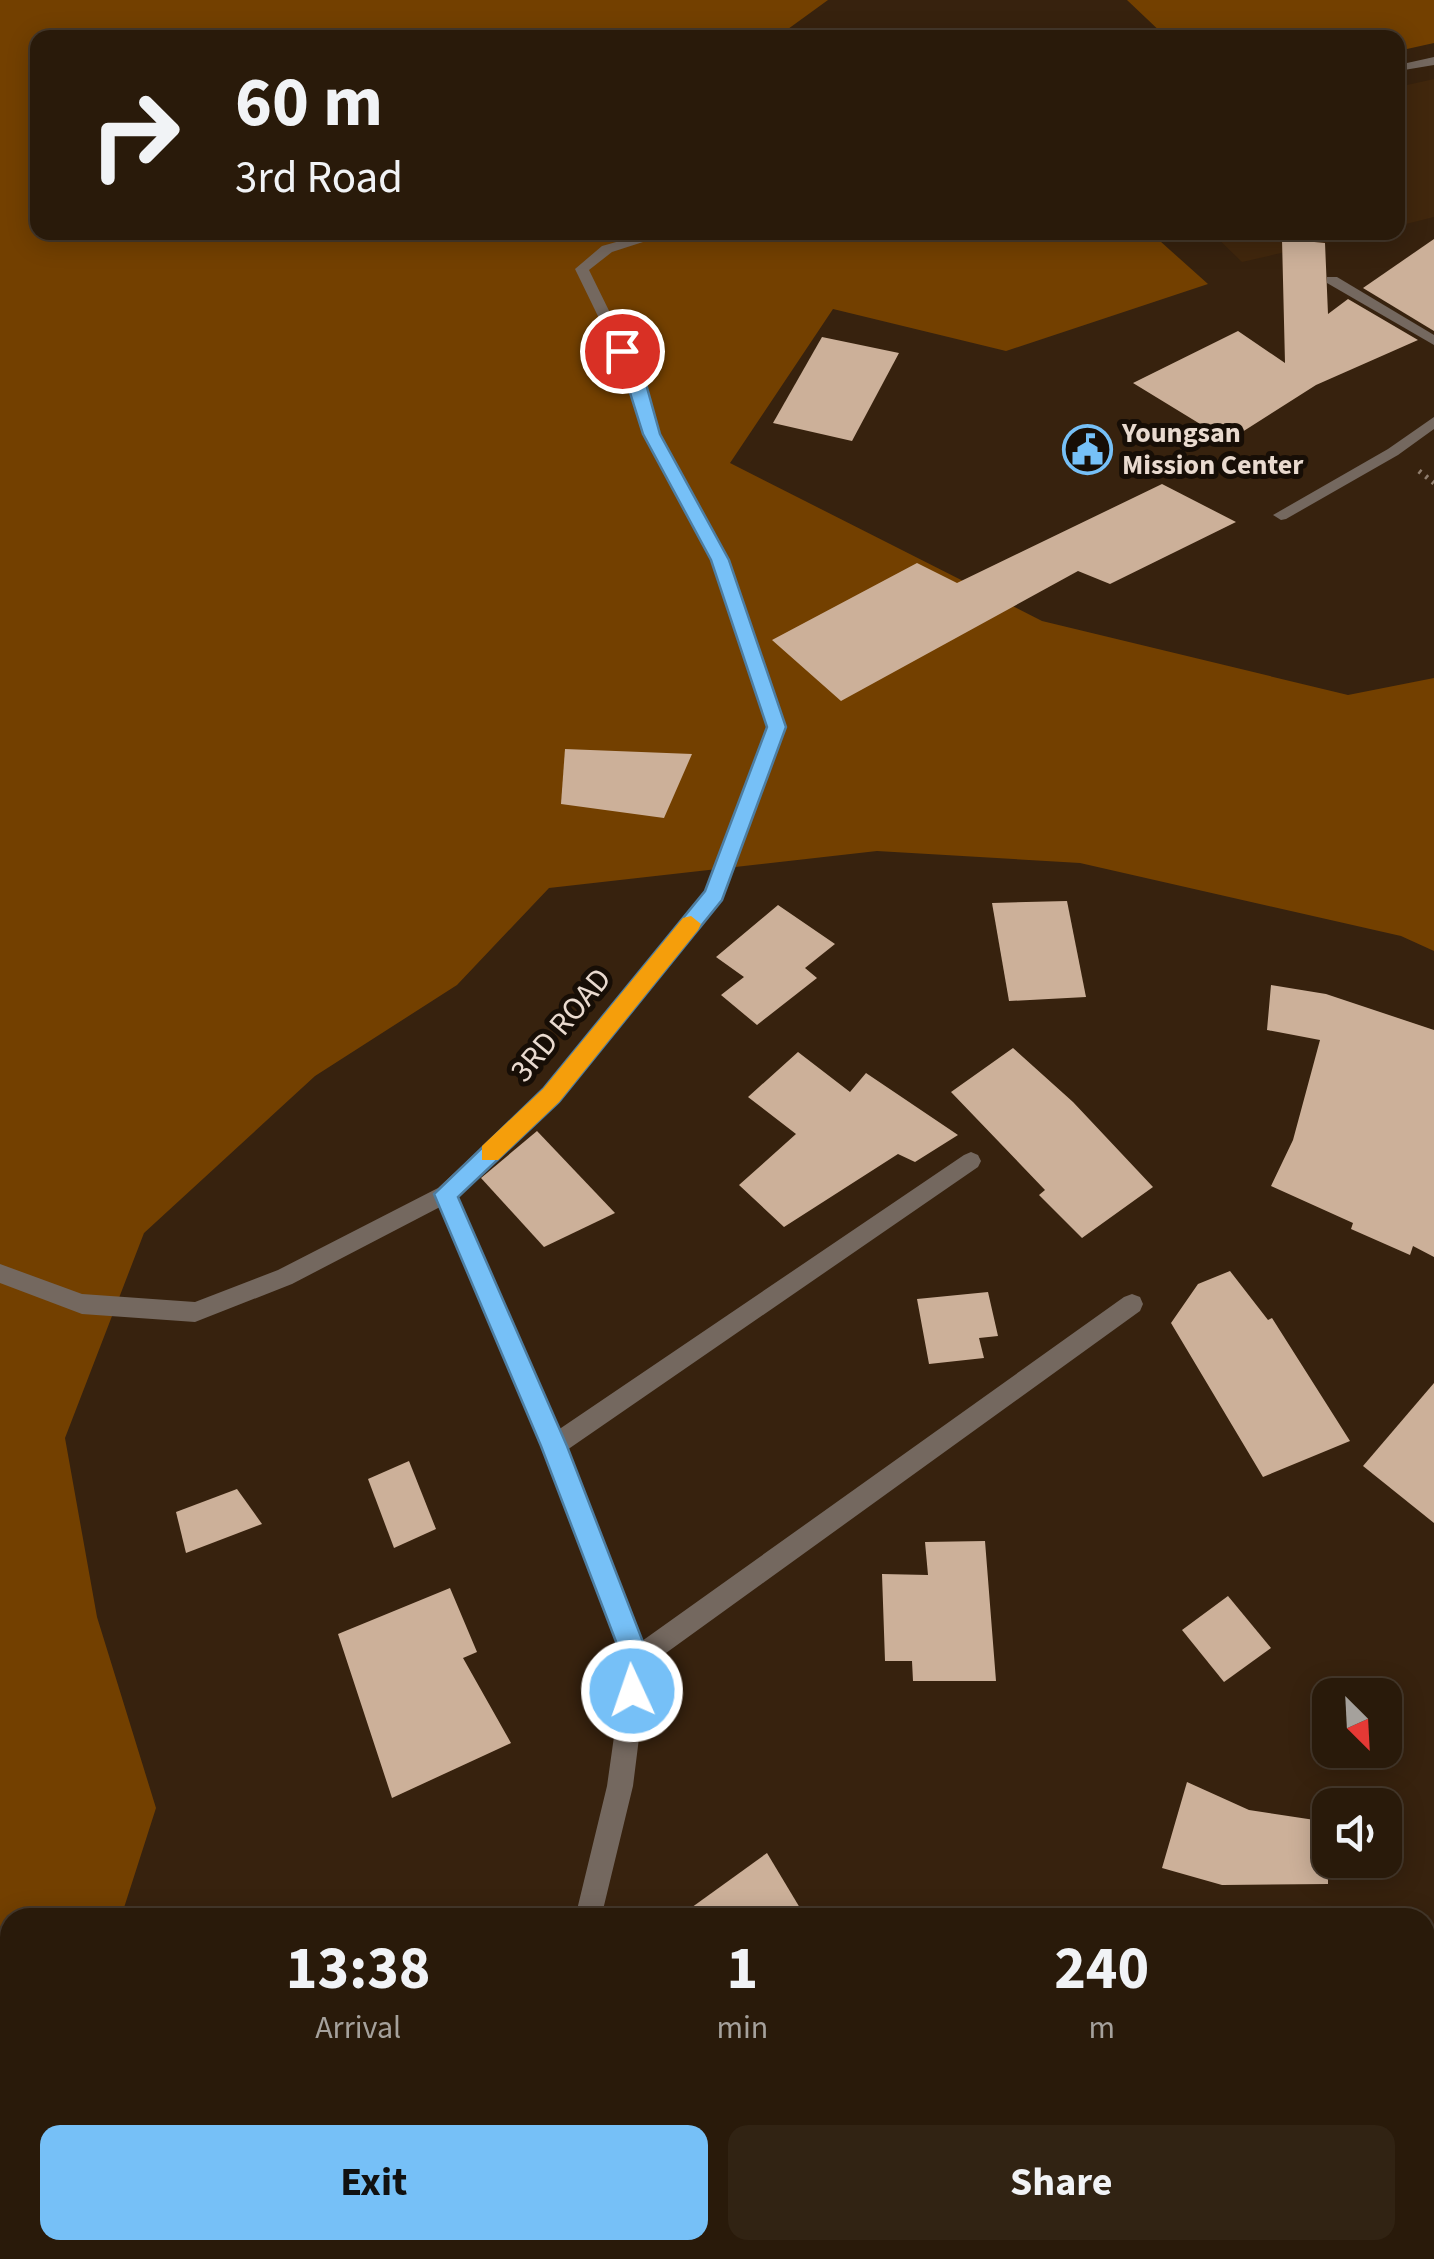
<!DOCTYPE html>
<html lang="en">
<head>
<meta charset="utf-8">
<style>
	:root { --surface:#291a0a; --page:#312313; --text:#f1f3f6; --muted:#a5a19c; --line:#45382b; --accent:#76c0f7 }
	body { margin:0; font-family:"Source Sans 3",sans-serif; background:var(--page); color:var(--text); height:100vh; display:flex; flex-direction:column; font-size:38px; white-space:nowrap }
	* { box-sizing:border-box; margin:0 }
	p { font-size:32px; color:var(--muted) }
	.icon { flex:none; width:55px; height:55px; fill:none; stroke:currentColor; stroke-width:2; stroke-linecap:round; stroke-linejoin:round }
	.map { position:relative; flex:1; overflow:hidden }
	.panel { position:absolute; left:0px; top:1908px; width:1435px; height:352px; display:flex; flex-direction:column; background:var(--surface); border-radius:30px 30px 0 0; box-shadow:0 5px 25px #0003,0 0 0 2px var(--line) }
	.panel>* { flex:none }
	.top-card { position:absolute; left:30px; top:30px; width:1375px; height:210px; border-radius:20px; box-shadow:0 5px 25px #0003,0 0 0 2px var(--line); background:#291a0a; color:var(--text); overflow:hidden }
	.needle { width:65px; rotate:156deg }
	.tools { position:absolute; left:1312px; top:1678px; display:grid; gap:20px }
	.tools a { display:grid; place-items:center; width:90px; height:90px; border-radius:20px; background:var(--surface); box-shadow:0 5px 25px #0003,0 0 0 2px var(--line); font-size:50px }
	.pin { position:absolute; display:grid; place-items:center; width:85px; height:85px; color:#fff; margin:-42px; border:5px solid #fff; border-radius:50%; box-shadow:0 2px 10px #0007 }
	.me { position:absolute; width:110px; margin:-55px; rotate:357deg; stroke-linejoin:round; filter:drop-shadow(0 0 8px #0008) }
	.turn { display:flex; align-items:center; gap:35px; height:210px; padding:0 40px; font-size:45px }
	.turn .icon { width:130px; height:130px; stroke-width:2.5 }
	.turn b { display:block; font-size:70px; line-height:85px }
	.eta { display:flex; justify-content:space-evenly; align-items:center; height:170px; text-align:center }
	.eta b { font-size:60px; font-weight:700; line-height:70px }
	.primary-button { display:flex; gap:20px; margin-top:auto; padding:20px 40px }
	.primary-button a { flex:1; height:115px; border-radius:20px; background:var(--accent); color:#111; font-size:40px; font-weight:700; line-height:115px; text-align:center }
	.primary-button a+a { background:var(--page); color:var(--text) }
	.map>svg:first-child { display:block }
	.built { fill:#41270d }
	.green { fill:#734000 }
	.building { fill:#ccb099 }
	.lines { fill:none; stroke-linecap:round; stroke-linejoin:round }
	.path { stroke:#907e6e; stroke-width:5; stroke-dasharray:2.5 6; stroke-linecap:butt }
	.street { fill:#74685f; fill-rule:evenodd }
	.route { fill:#76c0f7; stroke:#4d7da1; stroke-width:2.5 }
	.slow { fill:#f59e0b }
	.labels { text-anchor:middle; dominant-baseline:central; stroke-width:10; stroke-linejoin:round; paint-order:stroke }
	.far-poi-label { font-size:28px; font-weight:bold; fill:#e9dacf; stroke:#170e06; text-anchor:start }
	.street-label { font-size:32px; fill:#e9dacf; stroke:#170e06 }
</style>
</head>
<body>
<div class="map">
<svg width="1434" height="2259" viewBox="0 0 1434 2259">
	<rect width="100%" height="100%" fill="#37220e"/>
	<g class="built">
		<path d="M1434,79V217L1398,226V87Z"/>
		<path d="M1212,233H1369L1242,262Z"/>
	</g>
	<g class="green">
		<path d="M0,0H828L777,37L38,38V232L1151,233L1208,284L1006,351L833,309L730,463L1042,621L1348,695L1434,678V951L1401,936L1080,863L877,851L549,888L457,985L315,1076L144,1233L65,1438L97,1617L156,1808L121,1917L10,1918V2219L0,2242Z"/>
		<path d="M1127,0H1434V43L1398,51V38L1166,37Z"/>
	</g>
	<g class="building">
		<path d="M1282,239L1325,243L1328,314L1348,299L1418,340L1316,385L1228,441L1133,383L1238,331L1285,363Z"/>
		<path d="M1434,239V331L1363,288Z"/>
		<path d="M822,337L899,353L852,441L773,423Z"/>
		<path d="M1162,484L1236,522L1110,584L1078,571L841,701L772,640L917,563L957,583Z"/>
		<path d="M565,749L692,754L664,818L561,804Z"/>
		<path d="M1067,901L1086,997L1009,1001L992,903Z"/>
		<path d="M778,905L835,944L805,968L817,978L757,1025L721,995L744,977L716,957Z"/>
		<path d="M1271,985L1326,994L1434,1030V1257L1413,1246L1410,1255L1351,1229L1353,1223L1271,1186L1293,1140L1320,1040L1267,1030Z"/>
		<path d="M1013,1048L1073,1102L1153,1187L1082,1238L1039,1195L1045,1190L951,1092Z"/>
		<path d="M798,1052L850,1092L866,1073L958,1135L915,1162L898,1154L784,1227L739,1185L796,1134L748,1097Z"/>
		<path d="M537,1131L615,1213L544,1247L481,1178Z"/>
		<path d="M1230,1271L1268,1320L1272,1318L1350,1441L1263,1477L1171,1323L1198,1284Z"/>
		<path d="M988,1292L998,1336L979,1338L984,1358L929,1364L917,1299Z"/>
		<path d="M1434,1383V1523L1363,1466Z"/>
		<path d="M409,1461L436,1529L394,1548L368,1479Z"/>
		<path d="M237,1489L262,1524L186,1553L176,1512Z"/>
		<path d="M985,1541L996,1681H913L912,1661H885L882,1574L928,1575L925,1542Z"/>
		<path d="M450,1588L477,1652L463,1658L511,1743L392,1798L338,1634Z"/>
		<path d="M1228,1596L1271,1648L1224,1682L1182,1630Z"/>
		<path d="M1187,1782L1249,1810L1328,1822V1884L1222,1885L1162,1868Z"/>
		<path d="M767,1853L806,1918H677Z"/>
	</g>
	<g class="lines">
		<path class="path" d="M1419,471L1434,483"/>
		<g class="street">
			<path d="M1434,57V65L1398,71V65Z"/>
			<path d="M652,232H674L612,252L589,270L645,384L659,434L728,560L784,727L720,899L558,1101L456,1196L558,1430L964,1155L971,1152L978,1155L981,1161L978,1167L567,1450L642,1641L1124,1297L1132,1294L1140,1297L1143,1304L1140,1311L648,1666L633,1786L601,1918H575L607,1786L625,1659L543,1446L440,1207L292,1284L195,1322L82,1314L0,1283V1264L82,1294L195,1302L278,1270L438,1188L544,1089L706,891L768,727L712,560L645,434L631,384L575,269L602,246Z"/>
			<path d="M1327,277H1337L1434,335V345L1327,283Z"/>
			<path d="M1434,417V429L1398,455L1286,519L1281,520L1273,515L1388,449Z"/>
			<path d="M657,2250H687L690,2259H660Z"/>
		</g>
	</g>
	<path class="route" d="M616,348L630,351L646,384L660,434L729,560L786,727L722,900L559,1102L458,1197L567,1446L650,1660L642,1701L632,1705L622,1701L618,1691L623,1660L541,1446L434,1194L543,1089L705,891L767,727L711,560L643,434Z"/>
	<path class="slow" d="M691,916L701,924L698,930L559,1102L498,1160H482V1146L543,1089L683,918Z"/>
	<defs>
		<symbol id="civic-ring" viewBox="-11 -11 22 22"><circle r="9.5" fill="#170e06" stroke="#76c0f7" stroke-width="1.5"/><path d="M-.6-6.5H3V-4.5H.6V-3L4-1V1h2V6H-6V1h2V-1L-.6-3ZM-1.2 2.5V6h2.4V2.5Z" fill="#76c0f7"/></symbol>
	</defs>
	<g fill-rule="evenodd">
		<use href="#civic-ring" x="1060" y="422" width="55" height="55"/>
	</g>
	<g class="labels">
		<g class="far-poi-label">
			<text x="1122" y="433">Youngsan<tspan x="1122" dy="32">Mission Center</tspan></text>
		</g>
		<g class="street-label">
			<text transform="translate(561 1025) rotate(-50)">3RD ROAD</text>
		</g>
	</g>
</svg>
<div class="tools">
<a><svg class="needle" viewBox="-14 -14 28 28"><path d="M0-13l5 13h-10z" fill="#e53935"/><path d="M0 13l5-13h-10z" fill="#a5a19c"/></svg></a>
<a><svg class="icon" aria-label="sound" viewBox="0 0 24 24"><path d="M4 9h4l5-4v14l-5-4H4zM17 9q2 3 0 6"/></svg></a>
</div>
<div class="pin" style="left:622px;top:351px;background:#d93025"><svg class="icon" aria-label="arrive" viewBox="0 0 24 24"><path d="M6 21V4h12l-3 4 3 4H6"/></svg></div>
<svg class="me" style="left:632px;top:1691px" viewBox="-20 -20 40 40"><circle r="17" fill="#76c0f7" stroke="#fff" stroke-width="3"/><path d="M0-11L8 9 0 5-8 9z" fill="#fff"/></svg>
<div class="top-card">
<div class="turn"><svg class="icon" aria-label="right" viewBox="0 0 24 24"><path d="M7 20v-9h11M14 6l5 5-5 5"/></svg><div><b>60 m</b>3rd Road</div></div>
</div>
<section class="panel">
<div class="eta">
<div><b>13:38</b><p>Arrival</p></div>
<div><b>1</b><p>min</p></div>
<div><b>240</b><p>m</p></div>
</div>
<div class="primary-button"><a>Exit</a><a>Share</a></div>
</section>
</div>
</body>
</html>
